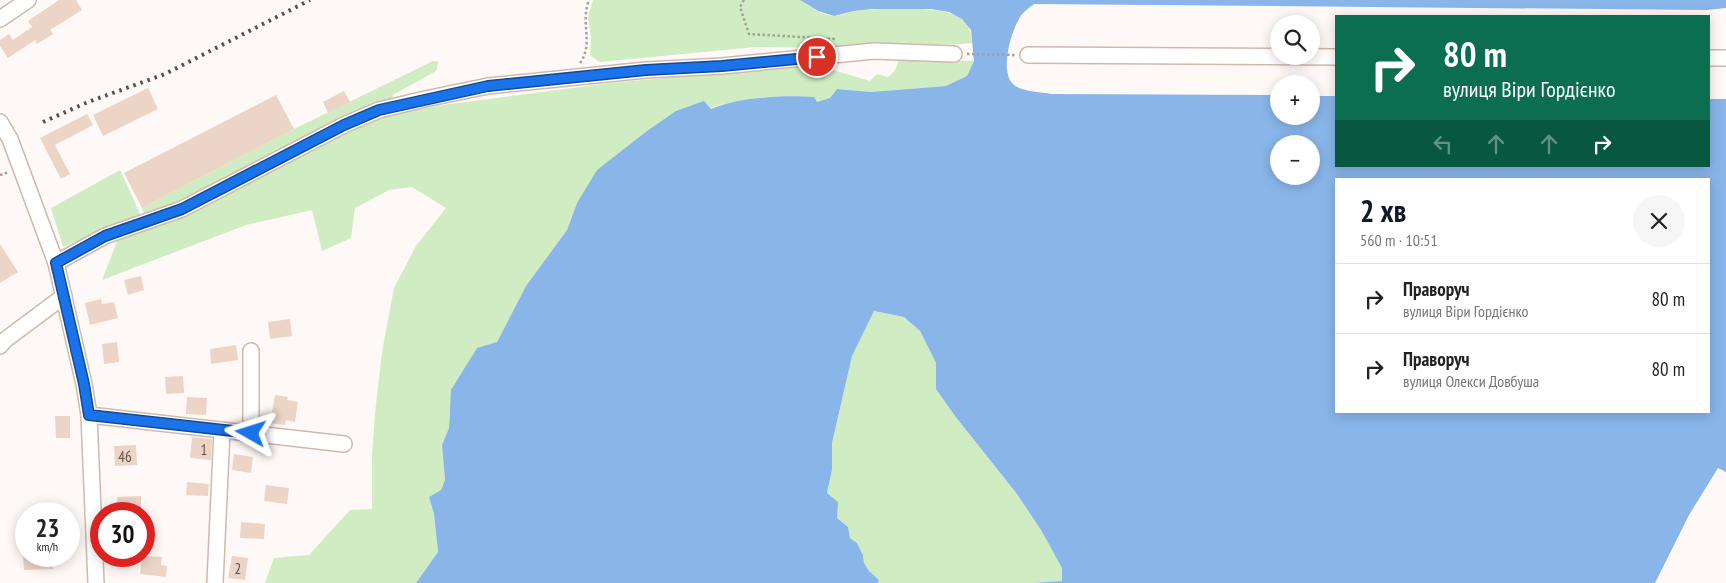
<!DOCTYPE html>
<html lang="uk">
<head>
<meta charset="utf-8">
<style>
	:root { --surface:#fff; --page:#f6f6f6; --text:#222; --muted:#767676; --line:#e0e0e0; --accent:#111827 }
	body { margin:0; font-family:"PT Sans Narrow",sans-serif; background:var(--page); color:var(--text); height:100vh; display:flex; flex-direction:column; font-size:19px; white-space:nowrap }
	* { box-sizing:border-box; margin:0 }
	p { font-size:16px; color:var(--muted) }
	.icon { flex:none; width:28px; height:28px; fill:none; stroke:currentColor; stroke-width:2; stroke-linecap:round; stroke-linejoin:round }
	.map { position:relative; flex:1; overflow:hidden }
	.sheet { position:absolute; left:1335px; top:178px; width:375px; height:235px; display:flex; flex-direction:column; background:var(--surface); border-radius:0px; box-shadow:0 2px 12px #0003 }
	.sheet>* { flex:none }
	.guide { position:absolute; left:1335px; top:15px; width:375px; height:152px; border-radius:0px; box-shadow:0 2px 12px #0003; background:#0b6e4f; color:#fff; overflow:hidden }
	.buttons { position:absolute; left:1270px; top:15px; display:grid; gap:10px }
	.buttons a { display:grid; place-items:center; width:50px; height:50px; border-radius:50%; background:var(--surface); box-shadow:0 2px 12px #0003; font-size:25px }
	.speed { position:absolute; left:15px; top:502px; display:flex; gap:10px; font-size:25px; font-weight:700; text-align:center }
	.speed>* { display:grid; place-content:center; width:65px; height:65px; border-radius:50%; background:var(--surface); box-shadow:0 2px 12px #0003; line-height:1 }
	.speed small { font-size:12px; font-weight:400 }
	.speed .limit { border:8px solid #d22; background:#fff; color:#111 }
	.pin { position:absolute; display:grid; place-items:center; width:42px; height:42px; color:#fff; margin:-21px; border:2px solid #fff; border-radius:50%; box-shadow:0 1px 5px #0007 }
	.me { position:absolute; width:55px; margin:-28px; rotate:276deg; stroke-linejoin:round; filter:drop-shadow(0 0 4px #0008) }
	.turn { display:flex; align-items:center; gap:18px; height:105px; padding:0 25px; font-size:22px }
	.turn .icon { width:65px; height:65px; stroke-width:2.5 }
	.turn b { display:block; font-size:35px; line-height:42px }
	.lanes { display:flex; align-items:center; height:48px; padding:0 25px; background:#0003; justify-content:center; gap:25px; direction:ltr }
	.lanes .off { opacity:.35 }
	.round { display:grid; place-items:center; flex:none; width:52px; height:52px; border-radius:26px; background:var(--page) }
	.headline { display:flex; align-items:center; justify-content:space-between; height:85px; padding:0 25px }
	h1 { font-size:30px; font-weight:800; line-height:38px; color:var(--accent) }
	ul { padding:0; list-style:none }
	li { display:flex; align-items:center; gap:15px; height:70px; padding:0 25px; border-top:1px solid var(--line) }
	li div { flex:1 }
	li b { display:block; font-size:19px }
	li em { font-style:normal }
	.map>svg:first-child { display:block }
	.green { fill:#d0ecc3 }
	.water { fill:#89b5e9; fill-rule:evenodd }
	.building { fill:#ecd4c6 }
	.lines { fill:none; stroke-linecap:round; stroke-linejoin:round }
	.minor-casing { stroke:#d0b9ac; stroke-width:18 }
	.path { stroke:#a59f9a; stroke-width:2.5; stroke-dasharray:2.5 2.5; stroke-linecap:butt }
	.minor { stroke:#fff; stroke-width:15 }
	.rail { stroke:#574f49; stroke-width:4; stroke-dasharray:2.5 5; stroke-linecap:butt }
	.route-casing { stroke:#114b97; stroke-width:12 }
	.route { stroke:#1a73e8; stroke-width:9 }
	.labels { text-anchor:middle; dominant-baseline:central; stroke-width:4; stroke-linejoin:round; paint-order:stroke }
	.number-label { font-size:15px; fill:#60534b }
</style>
</head>
<body>
<div class="map">
<svg width="1726" height="583" viewBox="0 0 1726 583">
	<rect width="100%" height="100%" fill="#fef9f6"/>
	<g class="green">
		<path d="M593,0H800C810,6 823,17 835,16C842,16 850,11 857,11C879,8 946,5 962,19C970,25 971,34 972,43C935,47 898,41 862,48L756,47L599,62L590,55L591,38L588,17Z"/>
		<path d="M899,59L974,61L967,76L946,86L871,92L837,89L831,98L817,102L800,96L764,97L719,105L647,131L632,143L577,203L567,230L526,286L497,342L477,349L449,413V428L442,445L445,480L441,490L429,497L434,514L438,552L416,583H265L274,558L309,555L350,510L372,509V456L375,413L382,352L394,288L416,246L446,208L412,187L389,190L355,208L351,238L322,251L312,210L246,225L102,280L118,239L149,229L142,208L294,129L433,61H438L437,69L434,72L393,95L391,102L396,113L450,104L610,83L774,68L820,66L870,81L877,74L888,77C895,72 897,67 899,59Z"/>
		<path d="M120,170L141,216L63,247L51,208Z"/>
		<path d="M873,311L904,317L920,331L936,363L937,390L955,416L1017,494L1041,530L1062,568V581L1033,583H878L879,580L869,571L864,563L863,555L857,543L850,538L848,527L837,518L827,493L832,470V443L852,355Z"/>
	</g>
	<path class="water" d="M800,0H1726V8L1707,10L1034,4C1027,9 1021,14 1018,21C1010,35 1000,72 1013,84C1021,92 1040,92 1051,94L1279,95V116H1311V96H1336V166H1709V99H1726V472L1718,468L1689,515L1655,583H1033L1062,581V568L1041,530L1017,494L955,416L936,389V363L920,331L904,317L874,311L852,356L832,443V470L827,493L838,502L837,518L848,527L850,538L857,543L863,555L864,563L869,571L879,580L878,583H416L438,552L434,514L429,497L441,490L445,480L442,445L449,428L451,390L477,348L497,342L526,286L567,230L577,203L597,170L647,131L676,111L704,101L711,109C740,97 782,95 814,97L817,102L830,98L837,89L871,92L946,86L967,76L974,61L971,30L962,19L949,12L930,9H873L854,11L834,16L818,11ZM1279,144H1311V176H1279ZM1336,179H1709V411H1336Z"/>
	<g class="building">
		<path d="M59,0H76L82,10L50,30L53,34L37,44L35,40L8,58L0,46V40L9,34L13,40L32,27L28,21Z"/>
		<path d="M148,88L158,109L103,136L93,115Z"/>
		<path d="M344,91L350,102L328,113L323,102Z"/>
		<path d="M276,95L294,129L142,208L124,173Z"/>
		<path d="M87,114L93,125L55,145L70,174L61,179L40,138Z"/>
		<path d="M0,244L18,272L0,283Z"/>
		<path d="M141,276L144,290L128,295L124,280Z"/>
		<path d="M101,299L102,304L114,302L118,318L90,325L85,303Z"/>
		<path d="M290,319L292,336L270,339L268,322Z"/>
		<path d="M117,342L119,362L104,364L102,344Z"/>
		<path d="M236,345L238,360L211,364L210,349Z"/>
		<path d="M183,376L184,393L166,394L165,377Z"/>
		<path d="M275,395L288,397L287,400L298,402L295,422L286,420L285,425L270,423Z"/>
		<path d="M187,397L207,398L206,415L186,414Z"/>
		<path d="M55,416H70V438H56Z"/>
		<path d="M192,437L212,439L211,460L190,458Z"/>
		<path d="M136,445L137,465L115,466L114,446Z"/>
		<path d="M234,454L253,457L251,473L232,470Z"/>
		<path d="M187,482L209,484L208,496L186,495Z"/>
		<path d="M266,485L289,488L287,504L264,501Z"/>
		<path d="M141,496V514H118L117,497Z"/>
		<path d="M241,522L265,524L264,539L240,538Z"/>
		<path d="M23,556H52L53,569L24,570Z"/>
		<path d="M142,556L162,557L161,565L167,566L166,577L140,574Z"/>
		<path d="M232,556L248,558L245,580L228,578Z"/>
	</g>
	<g class="lines">
		<defs>
			<g id="minor">
				<path d="M0,19L28,0"/>
				<path d="M1028,55L1336,57"/>
				<path d="M1709,58H1726"/>
				<path d="M0,122L10,139L56,263L84,384L89,415L96,583"/>
				<path d="M56,263L105,236L182,209L344,125L379,110L425,99L488,86L646,70L722,66L874,51L954,54"/>
				<path d="M0,346L5,340L64,296"/>
				<path d="M251,351V433"/>
				<path d="M89,415L344,444"/>
				<path d="M215,583L222,430"/>
			</g>
		</defs>
		<use href="#minor" class="minor-casing"/>
		<g class="path">
			<path d="M744,0L740,7L749,34L836,39"/>
			<path d="M967,54L1016,55"/>
			<path d="M580,63C594,44 580,23 589,0"/>
			<path d="M0,175L9,172"/>
		</g>
		<use href="#minor" class="minor"/>
		<path class="rail" d="M43,122L88,102L165,74L310,0"/>
	</g>
	<g class="lines">
		<defs>
			<path id="route" d="M251,433L89,415L84,384L56,263L105,236L182,209L344,125L379,110L488,86L646,70L722,66L817,57"/>
		</defs>
		<use href="#route" class="route-casing"/>
		<use href="#route" class="route"/>
	</g>
	<g class="labels">
		<g class="number-label">
			<text x="204" y="449">1</text>
			<text x="125" y="456">46</text>
			<text x="238" y="568">2</text>
		</g>
	</g>
</svg>
<div class="buttons">
<a><svg class="icon" aria-label="search" viewBox="0 0 24 24"><circle cx="10" cy="10" r="6"/><path d="M15 15l6 6"/></svg></a>
<a>+</a>
<a>−</a>
</div>
<div class="speed"><div>23<small>km/h</small></div><div class="limit">30</div></div>
<div class="pin" style="left:817px;top:57px;background:#d93025"><svg class="icon" aria-label="arrive" viewBox="0 0 24 24"><path d="M6 21V4h12l-3 4 3 4H6"/></svg></div>
<svg class="me" style="left:251px;top:433px" viewBox="-20 -20 40 40"><path d="M0-17L14 15 0 8-14 15z" fill="#1a73e8" stroke="#fff" stroke-width="4"/></svg>
<div class="guide">
<div class="turn"><svg class="icon" aria-label="right" viewBox="0 0 24 24"><path d="M7 20v-9h11M14 6l5 5-5 5"/></svg><div><b>80 m</b>вулиця Віри Гордієнко</div></div>
<div class="lanes"><svg class="icon off" aria-label="left" viewBox="0 0 24 24"><path d="M17 20v-9H6M10 6l-5 5 5 5"/></svg><svg class="icon off" aria-label="ahead" viewBox="0 0 24 24"><path d="M12 20V5M6 11l6-6 6 6"/></svg><svg class="icon off" aria-label="ahead" viewBox="0 0 24 24"><path d="M12 20V5M6 11l6-6 6 6"/></svg><svg class="icon" aria-label="right" viewBox="0 0 24 24"><path d="M7 20v-9h11M14 6l5 5-5 5"/></svg></div>
</div>
<section class="sheet">
<div class="headline"><div><h1>2 хв</h1><p>560 m · 10:51</p></div><a class="round"><svg class="icon" aria-label="close" viewBox="0 0 24 24"><path d="M6 6l12 12M18 6L6 18"/></svg></a></div>
<ul>
<li><svg class="icon" aria-label="right" viewBox="0 0 24 24"><path d="M7 20v-9h11M14 6l5 5-5 5"/></svg><div><b>Праворуч</b><p>вулиця Віри Гордієнко</p></div><em>80 m</em></li>
<li><svg class="icon" aria-label="right" viewBox="0 0 24 24"><path d="M7 20v-9h11M14 6l5 5-5 5"/></svg><div><b>Праворуч</b><p>вулиця Олекси Довбуша</p></div><em>80 m</em></li>
</ul>
</section>
</div>
</body>
</html>
